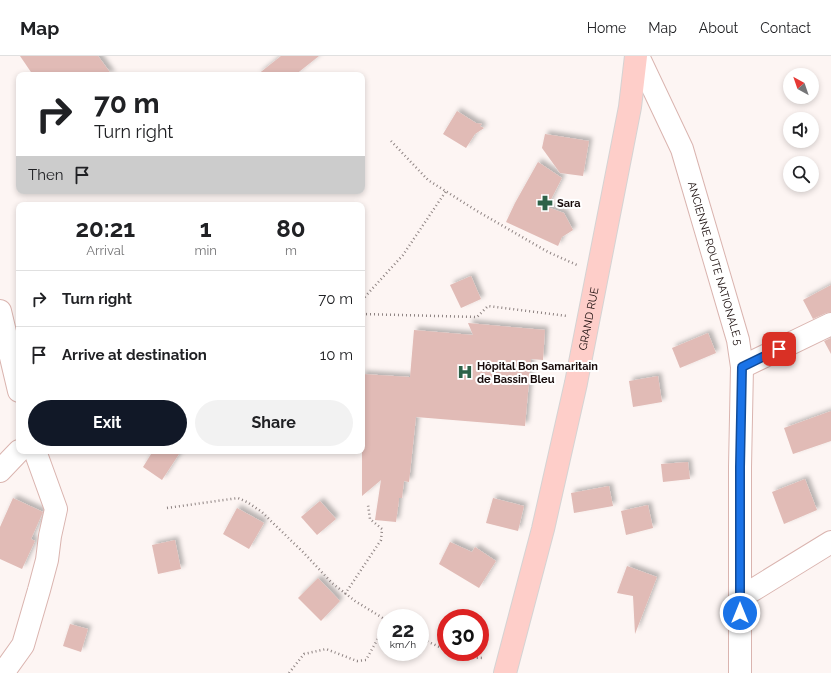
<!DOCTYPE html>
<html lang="en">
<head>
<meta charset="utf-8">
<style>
	:root { --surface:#fff; --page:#f2f2f2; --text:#202124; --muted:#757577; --line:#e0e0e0; --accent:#111827 }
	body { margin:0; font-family:Raleway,sans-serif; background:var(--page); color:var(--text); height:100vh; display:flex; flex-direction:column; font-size:15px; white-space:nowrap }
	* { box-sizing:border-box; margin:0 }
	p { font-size:13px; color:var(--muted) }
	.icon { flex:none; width:22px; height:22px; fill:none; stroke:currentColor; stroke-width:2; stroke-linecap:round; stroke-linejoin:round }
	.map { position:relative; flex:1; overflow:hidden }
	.drawer { position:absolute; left:16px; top:146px; width:349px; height:252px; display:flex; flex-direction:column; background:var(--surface); border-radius:8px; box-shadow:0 2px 6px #0003 }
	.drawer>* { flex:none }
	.hud { position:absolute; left:16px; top:16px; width:349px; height:122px; border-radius:8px; box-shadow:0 2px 6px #0003; background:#fff; color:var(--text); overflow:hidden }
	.needle { width:26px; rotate:320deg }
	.fabs { position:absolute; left:783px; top:12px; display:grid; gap:8px }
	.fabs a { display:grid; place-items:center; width:36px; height:36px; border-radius:50%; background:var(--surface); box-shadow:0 2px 6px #0003; font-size:20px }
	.speed { position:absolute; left:377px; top:553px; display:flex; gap:8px; font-size:20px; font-weight:700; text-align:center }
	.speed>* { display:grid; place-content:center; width:52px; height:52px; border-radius:50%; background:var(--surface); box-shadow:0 2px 6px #0003; line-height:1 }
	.speed small { font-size:10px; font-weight:400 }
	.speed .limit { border:6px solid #d22; background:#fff; color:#111 }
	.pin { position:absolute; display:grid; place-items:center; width:34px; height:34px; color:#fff; margin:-17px; border-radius:8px; box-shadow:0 2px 6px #0006 }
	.me { position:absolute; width:44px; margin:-22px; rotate:0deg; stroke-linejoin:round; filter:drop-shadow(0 0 3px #0008) }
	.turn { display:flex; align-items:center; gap:14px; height:84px; padding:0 12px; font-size:18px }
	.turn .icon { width:52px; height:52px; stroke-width:2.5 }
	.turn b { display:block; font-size:28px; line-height:34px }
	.then { display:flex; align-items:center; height:38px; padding:0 12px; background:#0003; gap:8px; font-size:15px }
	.eta { display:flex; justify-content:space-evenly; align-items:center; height:68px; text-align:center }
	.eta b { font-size:24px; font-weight:700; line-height:28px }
	.cta { display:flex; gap:8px; margin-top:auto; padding:8px 12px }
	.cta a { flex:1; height:46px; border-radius:24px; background:var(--accent); color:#fff; font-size:16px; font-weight:700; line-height:46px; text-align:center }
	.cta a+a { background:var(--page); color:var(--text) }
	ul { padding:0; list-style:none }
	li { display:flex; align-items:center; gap:12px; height:56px; padding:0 12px; border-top:1px solid var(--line) }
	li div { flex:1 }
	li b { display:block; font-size:15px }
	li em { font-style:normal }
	header { display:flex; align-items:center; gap:24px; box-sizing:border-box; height:56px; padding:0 20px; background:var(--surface); border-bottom:1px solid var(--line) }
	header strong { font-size:19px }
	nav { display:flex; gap:22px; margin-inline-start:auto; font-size:14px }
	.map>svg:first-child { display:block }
	.building { fill:#e1bbb6; filter:url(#shadow) }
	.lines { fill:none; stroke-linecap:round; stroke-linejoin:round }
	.minor-casing { stroke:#dab4af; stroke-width:24 }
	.primary-casing { stroke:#d5d3d3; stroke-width:24 }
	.path { stroke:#8e8382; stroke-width:2.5; stroke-dasharray:1 3; stroke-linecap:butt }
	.minor { stroke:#fff; stroke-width:22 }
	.primary { stroke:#fecec9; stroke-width:22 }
	.route-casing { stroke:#114b97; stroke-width:10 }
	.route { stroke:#1a73e8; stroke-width:7 }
	.labels { text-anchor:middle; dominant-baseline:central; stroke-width:4; stroke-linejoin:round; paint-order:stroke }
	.poi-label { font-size:11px; font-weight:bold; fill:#170a09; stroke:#fff; text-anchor:start }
	.street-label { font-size:11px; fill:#170a09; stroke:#fff }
</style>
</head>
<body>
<header>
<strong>Map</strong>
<nav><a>Home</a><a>Map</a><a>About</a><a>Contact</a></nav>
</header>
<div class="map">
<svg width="831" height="617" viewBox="0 0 831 617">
	<defs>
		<filter id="shadow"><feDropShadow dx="3.5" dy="-3.5" stdDeviation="2" flood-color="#0004"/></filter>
	</defs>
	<rect width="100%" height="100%" fill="#fdf5f3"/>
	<g class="building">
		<path d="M20,0H98L112,19H33Z"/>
		<path d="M281,0H319L295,19H257Z"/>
		<path d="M457,55L476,67L482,68L480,70L484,72L475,78L466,92L443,78Z"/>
		<path d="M545,78L589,85L583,120L560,117L542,92Z"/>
		<path d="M538,106L562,122L547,151L564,157L573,174L562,181L558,190L506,166L515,147Z"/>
		<path d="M471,220L481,243L461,252L450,229Z"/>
		<path d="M831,229V256L826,257L813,263L803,244Z"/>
		<path d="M468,267L545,274L543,304L531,303L525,370L416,361L409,426L404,425L402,442H399V444L397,443L399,444L396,466L375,464L381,424L362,440V318L410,321L414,274L473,279Z"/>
		<path d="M708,277L716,297L680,312L672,292Z"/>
		<path d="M831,282V298L824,285Z"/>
		<path d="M658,320L662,346L633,351L629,325Z"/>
		<path d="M831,355V385L793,398L784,372Z"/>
		<path d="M153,395H181L162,424L143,411Z"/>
		<path d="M688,406L690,423L663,426L661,408Z"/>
		<path d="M805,423L817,454L784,468L772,436Z"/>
		<path d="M609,430L613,450L574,457L571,437Z"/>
		<path d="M13,442L43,456L31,483L35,485L22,513L0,503V471Z"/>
		<path d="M493,442L524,450L518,475L486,467Z"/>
		<path d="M320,445L336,463L317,479L301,461Z"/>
		<path d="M648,449L653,472L626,479L621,455Z"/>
		<path d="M237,452L264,467L249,493L223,478Z"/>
		<path d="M175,484L181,513L158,518L152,489Z"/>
		<path d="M450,486L472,496L475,491L496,505L479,532L439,508Z"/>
		<path d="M627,510L657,521L635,578L633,540L617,537Z"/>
		<path d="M318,522L340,545L321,565L298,542Z"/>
		<path d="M70,568L88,573L81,596L63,590Z"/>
	</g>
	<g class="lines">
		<defs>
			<g id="minor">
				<path id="s1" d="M638,0L682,93L738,284L742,311L740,411V617"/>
				<path d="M0,255L19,335"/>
				<path d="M742,311L831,268"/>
				<path d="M0,415L19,395"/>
				<path d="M740,542L831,486"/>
				<path d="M3,617L23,589L39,534L47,504L50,480L56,453L35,395"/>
			</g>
			<g id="primary">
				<path id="s2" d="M505,617L543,473L576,327L630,51L636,0"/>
			</g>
		</defs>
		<use href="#minor" class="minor-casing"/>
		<use href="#primary" class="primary-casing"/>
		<g class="path">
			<path d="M391,85L428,124L477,155L548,196L577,209"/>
			<path d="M362,244L403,199L446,135"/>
			<path d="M362,258L477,261L488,250L567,260"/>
			<path d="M167,452L238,442L247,446L262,456L276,470L303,496L332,527L355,545L386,564"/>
			<path d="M345,538L381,484L382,473L370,463L368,449"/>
			<path d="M420,582L446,594"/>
			<path d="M450,596L460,601L484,602"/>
			<path d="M289,617L304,598L326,593L357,605L366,604L381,577L386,575"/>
		</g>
		<use href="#minor" class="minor"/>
		<use href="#primary" class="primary"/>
	</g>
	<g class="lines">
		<defs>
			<path id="route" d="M740,557V411L742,311L779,293"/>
		</defs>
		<use href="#route" class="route-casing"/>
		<use href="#route" class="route"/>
	</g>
	<defs>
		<symbol id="pharmacy-bare" viewBox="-9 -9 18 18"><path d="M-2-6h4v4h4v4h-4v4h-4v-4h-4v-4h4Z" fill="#2d6248" stroke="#fff" stroke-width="2.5" paint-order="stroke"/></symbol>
		<symbol id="hospital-bare" viewBox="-9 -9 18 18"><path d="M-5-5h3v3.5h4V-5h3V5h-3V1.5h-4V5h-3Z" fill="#2d6248" stroke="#fff" stroke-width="2.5" paint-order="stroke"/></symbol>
	</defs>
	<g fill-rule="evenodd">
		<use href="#pharmacy-bare" x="534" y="136" width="22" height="22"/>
		<use href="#hospital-bare" x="454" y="305" width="22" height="22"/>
	</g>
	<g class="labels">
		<g class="poi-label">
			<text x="557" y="147">Sara</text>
			<text x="477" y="310">Hôpital Bon Samaritain<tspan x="477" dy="13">de Bassin Bleu</tspan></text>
		</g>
		<g class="street-label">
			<text stroke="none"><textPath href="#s1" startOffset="222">ANCIENNE ROUTE NATIONALE 5</textPath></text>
			<text stroke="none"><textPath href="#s2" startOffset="364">GRAND RUE</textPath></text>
		</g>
	</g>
</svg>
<div class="fabs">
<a><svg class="needle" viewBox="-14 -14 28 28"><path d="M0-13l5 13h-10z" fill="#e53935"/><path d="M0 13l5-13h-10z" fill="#757577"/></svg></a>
<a><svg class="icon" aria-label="sound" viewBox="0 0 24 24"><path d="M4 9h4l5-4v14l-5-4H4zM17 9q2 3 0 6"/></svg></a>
<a><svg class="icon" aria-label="search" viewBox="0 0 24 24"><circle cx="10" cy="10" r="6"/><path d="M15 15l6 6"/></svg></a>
</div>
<div class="speed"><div>22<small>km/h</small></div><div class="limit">30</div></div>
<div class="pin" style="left:779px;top:293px;background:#d93025"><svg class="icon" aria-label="arrive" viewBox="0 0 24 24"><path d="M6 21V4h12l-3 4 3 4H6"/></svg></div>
<svg class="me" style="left:740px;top:557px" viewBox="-20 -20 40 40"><circle r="17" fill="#1a73e8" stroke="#fff" stroke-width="3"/><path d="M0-11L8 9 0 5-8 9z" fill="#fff"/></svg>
<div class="hud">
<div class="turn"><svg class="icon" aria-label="right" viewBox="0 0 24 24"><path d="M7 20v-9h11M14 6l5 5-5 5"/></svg><div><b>70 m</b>Turn right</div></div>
<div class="then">Then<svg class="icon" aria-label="arrive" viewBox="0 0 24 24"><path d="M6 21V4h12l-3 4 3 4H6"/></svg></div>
</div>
<section class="drawer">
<div class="eta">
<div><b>20:21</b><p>Arrival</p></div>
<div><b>1</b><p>min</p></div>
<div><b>80</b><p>m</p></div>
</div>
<ul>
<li><svg class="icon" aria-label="right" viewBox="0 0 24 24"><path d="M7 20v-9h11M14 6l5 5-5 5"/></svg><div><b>Turn right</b></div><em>70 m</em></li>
<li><svg class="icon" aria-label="arrive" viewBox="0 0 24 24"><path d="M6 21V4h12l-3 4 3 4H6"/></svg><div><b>Arrive at destination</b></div><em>10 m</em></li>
</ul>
<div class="cta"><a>Exit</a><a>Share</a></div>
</section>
</div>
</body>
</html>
